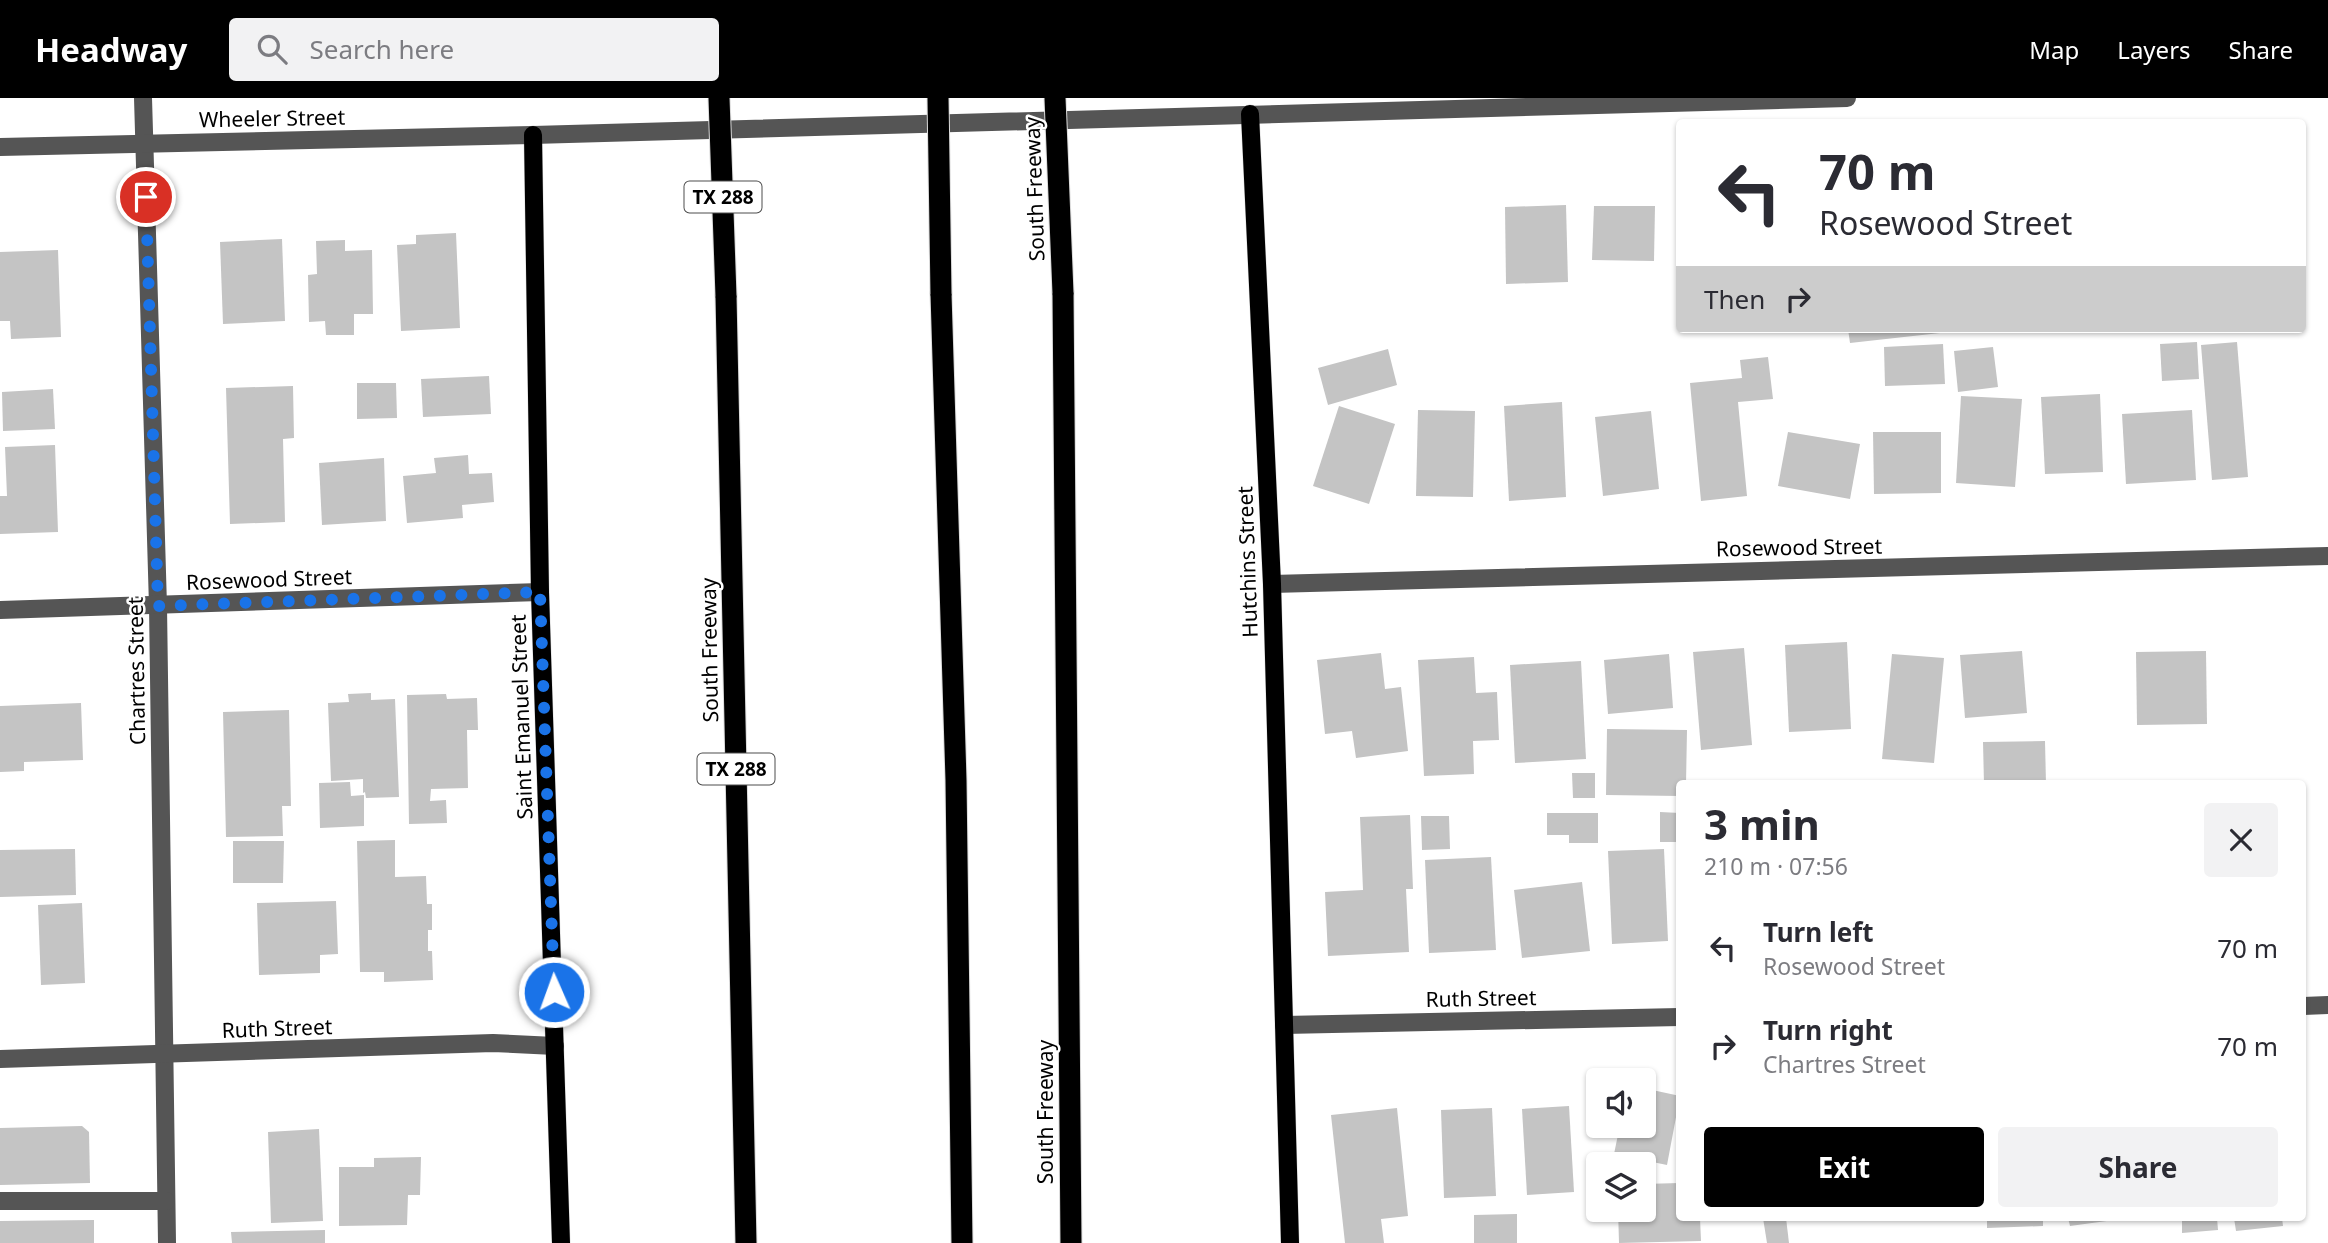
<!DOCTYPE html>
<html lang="en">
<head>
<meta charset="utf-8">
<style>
	:root { --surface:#fff; --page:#f2f2f3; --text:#2b2b33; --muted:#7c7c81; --accent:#000 }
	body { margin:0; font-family:"Noto Sans",sans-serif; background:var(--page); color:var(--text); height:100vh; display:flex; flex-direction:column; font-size:26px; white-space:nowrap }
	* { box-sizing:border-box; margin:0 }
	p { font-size:23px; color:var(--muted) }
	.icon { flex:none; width:38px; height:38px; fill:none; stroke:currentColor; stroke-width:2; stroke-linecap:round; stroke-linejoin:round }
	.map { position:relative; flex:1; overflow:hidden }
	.details { position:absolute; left:1676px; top:682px; width:630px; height:441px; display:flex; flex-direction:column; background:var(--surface); border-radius:7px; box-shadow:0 2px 5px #0004 }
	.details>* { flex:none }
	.banner { position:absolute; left:1676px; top:21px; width:630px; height:214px; border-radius:7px; box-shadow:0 2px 5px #0004; background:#fff; color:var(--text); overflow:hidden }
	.tools { position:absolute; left:1586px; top:970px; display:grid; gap:14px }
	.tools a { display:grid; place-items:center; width:70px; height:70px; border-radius:7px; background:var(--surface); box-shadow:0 2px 5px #0004; font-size:35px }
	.pin { position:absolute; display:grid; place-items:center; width:60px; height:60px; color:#fff; margin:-30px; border:4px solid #fff; border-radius:50%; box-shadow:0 2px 7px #0007 }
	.me { position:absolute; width:77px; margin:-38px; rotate:358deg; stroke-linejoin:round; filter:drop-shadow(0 0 5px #0008) }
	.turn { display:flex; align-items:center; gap:24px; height:147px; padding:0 28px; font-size:32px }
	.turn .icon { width:91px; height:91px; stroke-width:2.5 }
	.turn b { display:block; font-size:49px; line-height:60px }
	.then { display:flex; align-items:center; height:66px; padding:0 28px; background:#0003; gap:14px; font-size:26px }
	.round { display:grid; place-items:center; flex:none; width:74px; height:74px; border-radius:7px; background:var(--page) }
	.summary { display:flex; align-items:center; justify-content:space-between; height:119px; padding:0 28px }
	h1 { font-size:42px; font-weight:700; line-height:52px }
	.primary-button { display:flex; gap:14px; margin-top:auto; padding:14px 28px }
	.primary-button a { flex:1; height:80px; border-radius:7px; background:var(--accent); color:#fff; font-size:28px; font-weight:700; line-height:80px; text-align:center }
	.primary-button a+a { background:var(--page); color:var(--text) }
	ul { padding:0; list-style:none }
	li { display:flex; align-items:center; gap:21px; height:98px; padding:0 28px }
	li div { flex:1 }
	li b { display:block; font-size:26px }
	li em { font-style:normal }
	header { display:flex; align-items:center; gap:42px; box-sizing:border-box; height:98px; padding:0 35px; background:var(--accent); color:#fff }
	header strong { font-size:33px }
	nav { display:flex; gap:38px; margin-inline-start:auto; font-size:24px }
	.search { width:490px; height:63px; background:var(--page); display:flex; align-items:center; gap:18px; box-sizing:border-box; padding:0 24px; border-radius:7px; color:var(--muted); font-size:26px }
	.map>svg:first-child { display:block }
	.building { fill:#c4c4c4 }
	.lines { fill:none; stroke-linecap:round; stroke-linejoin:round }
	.major-casing { stroke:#dbdbdb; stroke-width:19 }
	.highway-casing { stroke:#dbdbdb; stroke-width:23 }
	.minor { stroke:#555; stroke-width:18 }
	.major { stroke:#000; stroke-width:18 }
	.highway { stroke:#000; stroke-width:21 }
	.highway-bridge-casing { stroke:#dbdbdb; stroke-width:23; stroke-linecap:butt }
	.highway-bridge { stroke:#000; stroke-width:21 }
	.route { stroke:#1a73e8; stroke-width:12; stroke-dasharray:0 21.6 }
	.labels { text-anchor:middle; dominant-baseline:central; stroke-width:5; stroke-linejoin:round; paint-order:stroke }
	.shield { fill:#fff; stroke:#4c4c4c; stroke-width:2 }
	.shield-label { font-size:19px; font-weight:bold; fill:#000 }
	.street-label { font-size:21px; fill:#000; stroke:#fff }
</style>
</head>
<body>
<header>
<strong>Headway</strong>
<div class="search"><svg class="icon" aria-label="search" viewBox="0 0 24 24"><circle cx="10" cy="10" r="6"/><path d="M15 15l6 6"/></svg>Search here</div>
<nav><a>Map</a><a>Layers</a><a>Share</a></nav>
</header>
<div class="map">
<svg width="2328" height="1145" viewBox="0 0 2328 1145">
	<rect width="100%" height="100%" fill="#fff"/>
	<g class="building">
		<path d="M1566,107L1568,184L1506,186L1505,109Z"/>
		<path d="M1594,108H1655L1654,163L1592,162Z"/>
		<path d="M456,135L460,230L401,233L397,147L416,146V137Z"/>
		<path d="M282,141L285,223L223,226L220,144Z"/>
		<path d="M345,142V153L372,152L373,216H354V237H326L325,223L309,224L308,177L317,176L316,143Z"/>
		<path d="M58,152L61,239L11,241L10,223H0V154Z"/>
		<path d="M1848,231H1948L1949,234L1850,245Z"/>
		<path d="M2197,244L2199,281L2162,283L2160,246Z"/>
		<path d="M2237,244L2248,379L2212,382L2201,247Z"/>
		<path d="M1943,246L1945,286L1885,288L1884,249Z"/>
		<path d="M1993,249L1998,289L1958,294L1954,253Z"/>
		<path d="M1388,251L1397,287L1328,307L1318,270Z"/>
		<path d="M1768,259L1773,301L1738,304L1747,398L1701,403L1690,285L1742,280L1740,262Z"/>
		<path d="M489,278L491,316L423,319L421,281Z"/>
		<path d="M357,285H396L397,320L357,321Z"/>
		<path d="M293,288L294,340L283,341L285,424L230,426L226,290Z"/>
		<path d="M53,291L55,331L3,333L2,294Z"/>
		<path d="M2100,296L2103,374L2045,376L2041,299Z"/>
		<path d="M1961,298L2022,301L2015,389L1956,385Z"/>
		<path d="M1562,304L1566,399L1509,403L1504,308Z"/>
		<path d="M1339,308L1395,326L1369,406L1313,388Z"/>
		<path d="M1418,312L1475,313L1473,399L1416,398Z"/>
		<path d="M2192,312L2196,382L2126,386L2122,316Z"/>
		<path d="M1651,313L1659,391L1603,398L1595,319Z"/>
		<path d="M1788,334L1860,346L1850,401L1778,388Z"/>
		<path d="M1873,334H1941V395L1874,396Z"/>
		<path d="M55,347L58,434L0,436V398H7L5,349Z"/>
		<path d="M468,357L469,376L492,375L494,404L462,407L463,420L407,425L403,378L436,375L434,360Z"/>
		<path d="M384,360L386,423L322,427L319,365Z"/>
		<path d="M1847,544L1851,631L1789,634L1785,547Z"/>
		<path d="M1744,550L1752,647L1701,652L1693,554Z"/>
		<path d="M2022,553L2027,615L1965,620L1960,557Z"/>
		<path d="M2206,553L2207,626L2137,627L2136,554Z"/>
		<path d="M1381,555L1385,591L1401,589L1408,653L1356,660L1352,633L1325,636L1317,562Z"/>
		<path d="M1669,556L1673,610L1608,616L1604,562Z"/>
		<path d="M1892,556L1944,560L1934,665L1882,661Z"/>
		<path d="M1474,559L1476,595L1497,594L1499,642L1473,643L1474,676L1424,678L1418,562Z"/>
		<path d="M1581,563L1586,661L1515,665L1510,567Z"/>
		<path d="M371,595V602L395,601L399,699L366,700L365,694L363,695V681L331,683L328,605L349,604L348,596Z"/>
		<path d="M446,596L447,601L477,600L478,632H467L468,690L431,691L430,703L446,702L447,725L409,726L407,597Z"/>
		<path d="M81,605L83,662L24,664V673L0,674V608Z"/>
		<path d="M289,612L291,708H282L283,738L226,739L223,614Z"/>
		<path d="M1607,631L1687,632L1686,686H1680V698L1606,697Z"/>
		<path d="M2045,643L2046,686H1984L1983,644Z"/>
		<path d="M1572,675H1595V700H1573Z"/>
		<path d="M350,684L351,698L364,697V728L320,730L319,685Z"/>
		<path d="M1660,714L1680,715V744H1660Z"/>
		<path d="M1547,715H1598V745H1569V737H1547Z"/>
		<path d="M1410,717L1413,791H1406L1409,854L1328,858L1325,794L1363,792L1360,719Z"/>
		<path d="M1421,718H1449L1450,751L1422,752Z"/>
		<path d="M395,742V779L426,778L427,806H432V832H428V853H432L433,882L384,884V874H360L357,743Z"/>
		<path d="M233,743H284L283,785H233Z"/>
		<path d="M75,751L76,797L0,799V752Z"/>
		<path d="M1664,751L1668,843L1612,846L1608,753Z"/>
		<path d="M1491,759L1496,852L1429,855L1425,762Z"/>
		<path d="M1582,784L1590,853L1522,860L1514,792Z"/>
		<path d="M336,803L338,856L320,857V875L259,877L257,805Z"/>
		<path d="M82,805L85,885L41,887L38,807Z"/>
		<path d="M1643,990L1680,998L1667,1067L1614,1056L1620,1027H1643Z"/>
		<path d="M1569,1008L1574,1094L1527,1097L1522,1011Z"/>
		<path d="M1397,1010L1408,1118L1381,1121L1384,1145H1345L1331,1017Z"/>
		<path d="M1492,1010L1496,1098L1444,1100L1441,1012Z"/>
		<path d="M82,1028L89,1034L90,1085L0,1087V1030Z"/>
		<path d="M319,1031L323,1123L271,1125L268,1034Z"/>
		<path d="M421,1059L420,1097H408L407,1127L339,1128V1069H374V1060Z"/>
		<path d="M1680,1085V1120H1700L1701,1143L1619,1145L1618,1111H1643V1086Z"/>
		<path d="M1517,1116V1145H1474V1117Z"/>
		<path d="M1763,1120H1786L1789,1145H1767Z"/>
		<path d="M1987,1120H2043V1128L1987,1130Z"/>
		<path d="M2068,1120H2113L2114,1122L2070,1128Z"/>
		<path d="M2182,1120H2217L2218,1132L2182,1135Z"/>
		<path d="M2234,1120H2282L2283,1128L2236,1133Z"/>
		<path d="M94,1122V1145H0V1123Z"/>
		<path d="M325,1132V1145H232L231,1134Z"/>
	</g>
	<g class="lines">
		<defs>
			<g id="major">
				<path d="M1250,16L1272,486L1290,1145"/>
				<path d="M533,37L540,494L561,1145"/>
			</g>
			<g id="highway">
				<path d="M1063,195L1071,1145"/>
				<path d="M941,196L956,682L962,1145"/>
				<path d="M726,198L746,1145"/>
			</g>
		</defs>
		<use href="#major" class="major-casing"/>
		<use href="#highway" class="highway-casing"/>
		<g class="minor">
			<path d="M143,0L158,508L167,1145"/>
			<path d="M0,49L533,37L1847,0"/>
			<path d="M1272,486L2328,458"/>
			<path d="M0,512L540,494"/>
			<path d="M2303,908L2328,907"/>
			<path d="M1284,927L1680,919"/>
			<path d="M0,961L493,945L555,948"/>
			<path d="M0,1103H166"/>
		</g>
		<use href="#major" class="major"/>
		<use href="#highway" class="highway"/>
		<defs>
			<g id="highway-bridge">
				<path d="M719,0L726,198"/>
				<path d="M938,0L941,196"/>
				<path d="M1055,0L1063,195"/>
			</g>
		</defs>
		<use href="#highway-bridge" class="highway-bridge-casing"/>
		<use href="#highway-bridge" class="highway-bridge"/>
	</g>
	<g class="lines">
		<path class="route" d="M146,99L158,508L540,494L554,894"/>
	</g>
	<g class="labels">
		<g class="shield">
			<rect x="684.5" y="83.5" width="77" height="31" rx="5"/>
			<rect x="697.5" y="655.5" width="77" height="31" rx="5"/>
		</g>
		<g class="shield-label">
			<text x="723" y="99">TX 288</text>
			<text x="736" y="671">TX 288</text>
		</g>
		<g class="street-label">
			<text transform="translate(272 20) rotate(-1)">Wheeler Street</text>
			<text transform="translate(1034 91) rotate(-92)">South Freeway</text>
			<text transform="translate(1799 449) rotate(-1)">Rosewood Street</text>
			<text transform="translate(1247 464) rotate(-92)">Hutchins Street</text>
			<text transform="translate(269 481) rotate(-2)">Rosewood Street</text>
			<text transform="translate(709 552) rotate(-91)">South Freeway</text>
			<text transform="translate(136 573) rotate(-91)">Chartres Street</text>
			<text transform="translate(521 619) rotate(-92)">Saint Emanuel Street</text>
			<text transform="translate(1481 900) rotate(-1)">Ruth Street</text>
			<text transform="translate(277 930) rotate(-2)">Ruth Street</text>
			<text transform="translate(1045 1014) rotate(-90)">South Freeway</text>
		</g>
	</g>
</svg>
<div class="tools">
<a><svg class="icon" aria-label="sound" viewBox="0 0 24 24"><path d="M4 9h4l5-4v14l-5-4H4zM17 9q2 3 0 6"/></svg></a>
<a><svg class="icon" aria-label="layers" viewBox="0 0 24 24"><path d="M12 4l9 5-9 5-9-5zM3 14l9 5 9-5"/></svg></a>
</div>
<div class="pin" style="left:146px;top:99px;background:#d93025"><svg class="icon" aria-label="arrive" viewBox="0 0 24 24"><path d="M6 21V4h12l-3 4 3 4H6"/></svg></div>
<svg class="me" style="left:554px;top:894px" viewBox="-20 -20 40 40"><circle r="17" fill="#1a73e8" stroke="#fff" stroke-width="3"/><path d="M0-11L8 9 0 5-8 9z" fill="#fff"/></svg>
<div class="banner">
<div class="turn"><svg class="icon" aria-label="left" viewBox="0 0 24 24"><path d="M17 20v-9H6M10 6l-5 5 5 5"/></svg><div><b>70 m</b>Rosewood Street</div></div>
<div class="then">Then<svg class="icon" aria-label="right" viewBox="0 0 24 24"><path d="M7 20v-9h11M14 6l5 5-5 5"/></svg></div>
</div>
<section class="details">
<div class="summary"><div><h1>3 min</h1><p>210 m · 07:56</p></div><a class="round"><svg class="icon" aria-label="close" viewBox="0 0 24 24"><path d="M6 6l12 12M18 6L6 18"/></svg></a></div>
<ul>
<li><svg class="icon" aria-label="left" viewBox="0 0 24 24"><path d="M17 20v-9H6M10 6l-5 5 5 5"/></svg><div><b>Turn left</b><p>Rosewood Street</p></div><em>70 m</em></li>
<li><svg class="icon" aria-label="right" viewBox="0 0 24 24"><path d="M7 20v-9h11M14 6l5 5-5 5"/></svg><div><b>Turn right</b><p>Chartres Street</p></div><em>70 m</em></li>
</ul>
<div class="primary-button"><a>Exit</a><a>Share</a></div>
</section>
</div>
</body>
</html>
